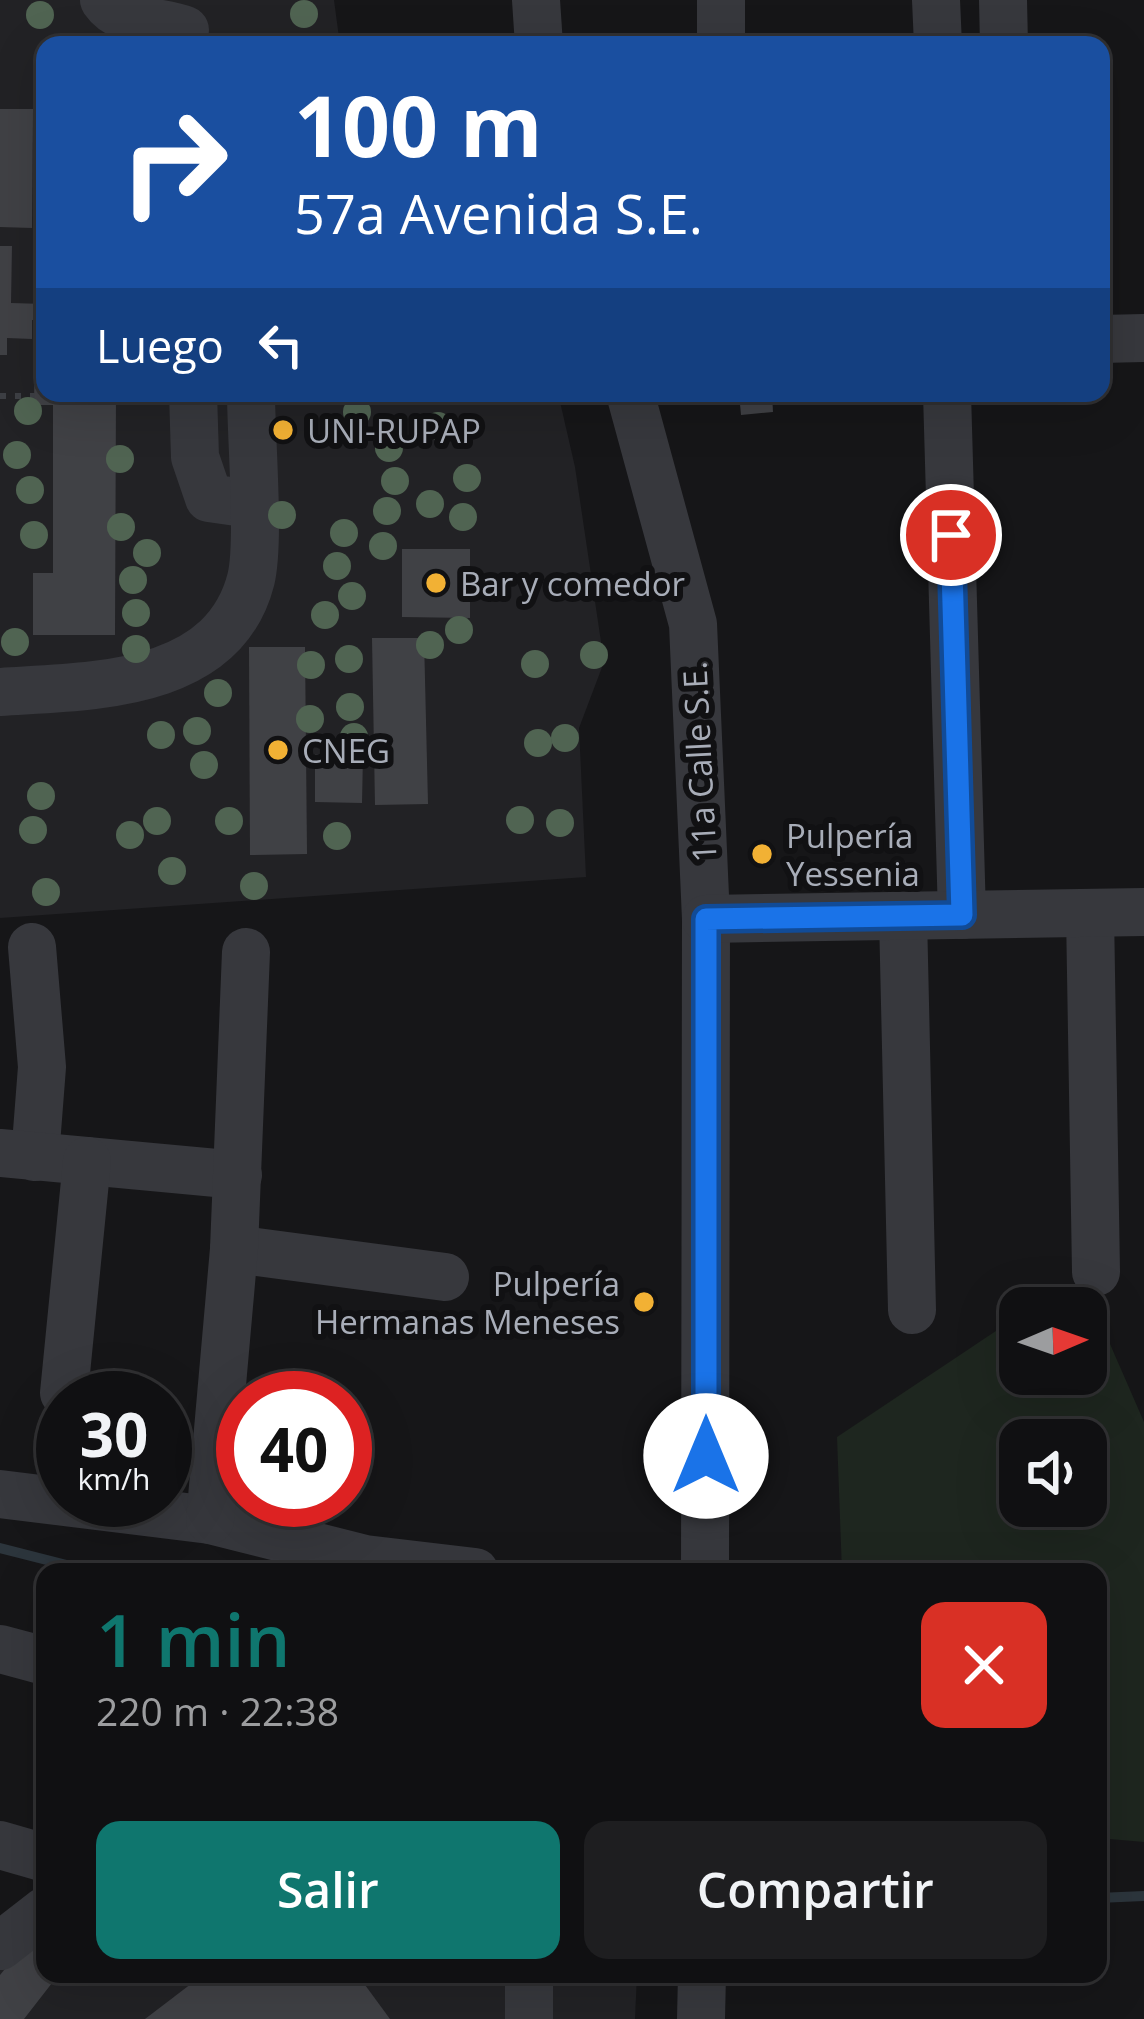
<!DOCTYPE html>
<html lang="es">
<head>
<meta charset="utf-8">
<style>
	:root { --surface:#101012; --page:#1e1e20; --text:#f1f3f6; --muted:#9c9d9f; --line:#303032; --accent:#0f766e }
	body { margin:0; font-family:"Open Sans",sans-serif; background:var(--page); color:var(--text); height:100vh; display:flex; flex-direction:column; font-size:45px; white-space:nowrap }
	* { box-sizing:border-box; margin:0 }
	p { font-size:39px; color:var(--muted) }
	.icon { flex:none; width:66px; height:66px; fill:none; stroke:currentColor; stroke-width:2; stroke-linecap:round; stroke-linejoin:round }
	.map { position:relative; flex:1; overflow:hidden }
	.side { position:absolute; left:36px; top:1563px; width:1071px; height:420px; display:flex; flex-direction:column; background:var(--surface); border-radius:24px; box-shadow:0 12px 48px #0002,0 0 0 3px var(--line) }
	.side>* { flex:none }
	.guide { position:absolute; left:36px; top:36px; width:1074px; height:366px; border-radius:24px; box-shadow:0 12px 48px #0002,0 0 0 3px var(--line); background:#1a4fa0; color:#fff; overflow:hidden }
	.needle { width:78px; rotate:88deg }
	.fabs { position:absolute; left:999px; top:1287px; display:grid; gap:24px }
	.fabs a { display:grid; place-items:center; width:108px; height:108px; border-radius:24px; background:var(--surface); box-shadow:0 12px 48px #0002,0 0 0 3px var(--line); font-size:60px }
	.speed { position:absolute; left:36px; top:1371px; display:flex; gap:24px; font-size:60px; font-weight:700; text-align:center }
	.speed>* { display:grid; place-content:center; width:156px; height:156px; border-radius:50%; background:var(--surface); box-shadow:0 12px 48px #0002,0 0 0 3px var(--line); line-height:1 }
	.speed small { font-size:30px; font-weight:400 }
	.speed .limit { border:18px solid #d22; background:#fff; color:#111 }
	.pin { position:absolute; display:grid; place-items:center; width:102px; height:102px; color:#fff; margin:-51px; border:6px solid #fff; border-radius:50%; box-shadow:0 3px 12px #0007 }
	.me { position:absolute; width:132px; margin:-66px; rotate:0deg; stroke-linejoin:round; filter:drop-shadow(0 0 9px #0008) }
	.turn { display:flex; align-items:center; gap:42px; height:252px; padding:0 60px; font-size:54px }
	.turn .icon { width:156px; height:156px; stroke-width:2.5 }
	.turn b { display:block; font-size:84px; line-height:102px }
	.then { display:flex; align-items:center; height:114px; padding:0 60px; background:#0003; gap:24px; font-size:45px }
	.round { display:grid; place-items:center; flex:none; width:126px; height:126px; border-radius:24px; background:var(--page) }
	.summary { display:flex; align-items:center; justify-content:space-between; height:204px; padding:0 60px }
	h1 { font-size:72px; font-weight:600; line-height:90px; color:var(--accent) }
	.cta { display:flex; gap:24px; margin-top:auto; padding:24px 60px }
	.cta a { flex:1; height:138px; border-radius:24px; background:var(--accent); color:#fff; font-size:48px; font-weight:600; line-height:138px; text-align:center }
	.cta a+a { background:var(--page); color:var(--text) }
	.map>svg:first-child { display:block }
	.built { fill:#222225 }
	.green { fill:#1e261f; fill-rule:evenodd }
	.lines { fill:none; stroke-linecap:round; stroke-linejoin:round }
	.stream { stroke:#2c353c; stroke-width:10 }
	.building { fill:#404145 }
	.path { stroke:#3d3f44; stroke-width:6; stroke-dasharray:6 9; stroke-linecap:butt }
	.minor { stroke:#37383d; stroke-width:48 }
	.tree { fill:#506452 }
	.route-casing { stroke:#114b97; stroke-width:30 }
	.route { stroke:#1a73e8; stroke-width:21 }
	.poi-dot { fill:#f2b134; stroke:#111113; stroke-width:4.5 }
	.labels { text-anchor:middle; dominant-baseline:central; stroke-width:12; stroke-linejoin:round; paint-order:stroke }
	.poi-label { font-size:33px; fill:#a8adb8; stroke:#111113; text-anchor:start }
	.street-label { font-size:33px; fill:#a8adb8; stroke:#111113 }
</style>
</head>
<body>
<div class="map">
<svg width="1144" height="2019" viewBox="0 0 1144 2019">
	<rect width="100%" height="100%" fill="#161618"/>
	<g class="built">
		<path d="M0,0H334L340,45H45V393H558L575,467L604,662L579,728L586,877L0,918Z"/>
		<path d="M45,1920V1974H637L635,2019H0V1970Z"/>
	</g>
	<path class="green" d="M1020,1315V1374H1086V1319L1100,1321L1144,1422V1842L1098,1838V1572H842L837,1437ZM1020,1440H1086V1506H1020Z"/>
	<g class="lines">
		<g class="stream">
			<path d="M0,1548L94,1572"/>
			<path d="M1098,1898L1144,1896"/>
		</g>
	</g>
	<g class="building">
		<path d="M0,109H33L32,228L0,227Z"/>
		<path d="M0,246H12L11,303L45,304V320H32V339L7,338V355H0Z"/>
		<path d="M35,333H45V393H116L115,635H33V573H53V405H34Z"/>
		<path d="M739,393H772L773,412L741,415Z"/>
		<path d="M402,549H470V618L402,617Z"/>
		<path d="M372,638H424L428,804L375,805Z"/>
		<path d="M249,647H305L307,854L250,855Z"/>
		<path d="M315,754L363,755L362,803L315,802Z"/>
		<path d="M35,1932L45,1943V1974H59L24,2019H0V1975Z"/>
		<path d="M204,1974H357L390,2019H145Z"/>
	</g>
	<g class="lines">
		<path class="path" d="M0,396H35"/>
		<g class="minor">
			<path d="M104,0C122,26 158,19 185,30"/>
			<path d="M536,0L539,45"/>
			<path d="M721,0V45"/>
			<path d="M936,0L938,45"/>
			<path d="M1003,0L1004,45"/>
			<path d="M1101,339L1144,338"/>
			<path d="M193,393L195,457L209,498L251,504"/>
			<path d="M630,393L693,624L706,919L705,1572"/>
			<path d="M947,393L962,915"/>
			<path d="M0,692C90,686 223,689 251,579C260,541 251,438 251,393"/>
			<path d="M1090,913L1096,1272"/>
			<path d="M903,916L912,1310"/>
			<path d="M706,919L1144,912"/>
			<path d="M32,947L42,1067L35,1157"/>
			<path d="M0,1153L238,1175"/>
			<path d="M234,1249L445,1277"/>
			<path d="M64,1393L87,1161"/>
			<path d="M0,1494L210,1520L365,1559L475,1572"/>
			<path d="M210,1520L234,1249L246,952"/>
			<path d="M0,1649L45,1661"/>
			<path d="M0,1845L45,1858"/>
			<path d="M0,1946L45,1911"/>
			<path d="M529,2019V1974"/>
			<path d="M701,2019L702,1974"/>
		</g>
	</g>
	<g class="tree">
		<circle cx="304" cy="14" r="14"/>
		<circle cx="40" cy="15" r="14"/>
		<circle cx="28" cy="411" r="14"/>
		<circle cx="357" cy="412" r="14"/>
		<circle cx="438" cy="426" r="14"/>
		<circle cx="389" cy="448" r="14"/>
		<circle cx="17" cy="455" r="14"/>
		<circle cx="120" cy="459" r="14"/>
		<circle cx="467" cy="478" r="14"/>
		<circle cx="395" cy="481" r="14"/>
		<circle cx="30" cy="490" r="14"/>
		<circle cx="430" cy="504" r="14"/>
		<circle cx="387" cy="511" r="14"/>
		<circle cx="282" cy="515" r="14"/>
		<circle cx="463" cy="517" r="14"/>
		<circle cx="121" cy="527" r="14"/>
		<circle cx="344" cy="533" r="14"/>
		<circle cx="34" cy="535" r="14"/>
		<circle cx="383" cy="546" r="14"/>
		<circle cx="147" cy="553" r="14"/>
		<circle cx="337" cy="566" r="14"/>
		<circle cx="133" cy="580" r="14"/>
		<circle cx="352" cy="596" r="14"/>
		<circle cx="136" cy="613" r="14"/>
		<circle cx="325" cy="615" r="14"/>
		<circle cx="459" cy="630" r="14"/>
		<circle cx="15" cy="642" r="14"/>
		<circle cx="430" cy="645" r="14"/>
		<circle cx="136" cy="649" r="14"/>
		<circle cx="594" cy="655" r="14"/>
		<circle cx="349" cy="659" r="14"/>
		<circle cx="535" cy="664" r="14"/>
		<circle cx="311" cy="665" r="14"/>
		<circle cx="218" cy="693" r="14"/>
		<circle cx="350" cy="707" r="14"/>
		<circle cx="310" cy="719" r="14"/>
		<circle cx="197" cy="731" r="14"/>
		<circle cx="161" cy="735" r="14"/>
		<circle cx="354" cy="737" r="14"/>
		<circle cx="565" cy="738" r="14"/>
		<circle cx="538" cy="743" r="14"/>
		<circle cx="204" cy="765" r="14"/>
		<circle cx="41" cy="796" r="14"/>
		<circle cx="520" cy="820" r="14"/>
		<circle cx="157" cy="821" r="14"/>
		<circle cx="229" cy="821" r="14"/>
		<circle cx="560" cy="823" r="14"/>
		<circle cx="33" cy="830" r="14"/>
		<circle cx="130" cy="835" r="14"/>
		<circle cx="337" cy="836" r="14"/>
		<circle cx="172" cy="871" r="14"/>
		<circle cx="254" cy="886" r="14"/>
		<circle cx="46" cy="892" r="14"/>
	</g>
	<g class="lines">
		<defs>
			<path id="route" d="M706,1456V919L962,915L951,535"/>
		</defs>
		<use href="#route" class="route-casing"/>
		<use href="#route" class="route"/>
	</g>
	<g class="poi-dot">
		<circle cx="283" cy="430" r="12"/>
		<circle cx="436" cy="583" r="12"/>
		<circle cx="278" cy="750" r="12"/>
		<circle cx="762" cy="854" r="12"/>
		<circle cx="644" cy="1302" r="12"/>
	</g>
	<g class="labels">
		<g class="poi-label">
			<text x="307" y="430">UNI-RUPAP</text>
			<text x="460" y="583">Bar y comedor</text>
			<text x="302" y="750">CNEG</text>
			<text x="786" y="835">Pulpería<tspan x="786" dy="38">Yessenia</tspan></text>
			<text x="620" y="1283" text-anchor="end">Pulpería<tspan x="620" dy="38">Hermanas Meneses</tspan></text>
		</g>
		<g class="street-label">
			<text transform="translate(699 762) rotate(-93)">11a Calle S.E.</text>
		</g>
	</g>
</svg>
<div class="fabs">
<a><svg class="needle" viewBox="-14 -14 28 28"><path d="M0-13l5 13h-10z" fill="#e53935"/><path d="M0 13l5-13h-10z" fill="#9c9d9f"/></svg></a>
<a><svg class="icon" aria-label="sound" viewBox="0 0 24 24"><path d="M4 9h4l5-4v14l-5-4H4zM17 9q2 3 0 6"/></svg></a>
</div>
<div class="speed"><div>30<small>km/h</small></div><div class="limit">40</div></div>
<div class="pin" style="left:951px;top:535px;background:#d93025"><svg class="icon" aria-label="arrive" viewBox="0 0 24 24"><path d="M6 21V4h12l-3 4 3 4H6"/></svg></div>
<svg class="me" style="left:706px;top:1456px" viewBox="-20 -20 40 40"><circle r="19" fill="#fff"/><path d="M0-13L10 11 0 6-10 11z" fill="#1a73e8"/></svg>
<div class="guide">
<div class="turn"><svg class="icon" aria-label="right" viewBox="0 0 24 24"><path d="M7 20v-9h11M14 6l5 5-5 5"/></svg><div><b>100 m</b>57a Avenida S.E.</div></div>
<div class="then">Luego<svg class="icon" aria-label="left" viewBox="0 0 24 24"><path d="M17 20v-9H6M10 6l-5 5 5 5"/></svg></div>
</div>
<section class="side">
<div class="summary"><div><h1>1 min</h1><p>220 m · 22:38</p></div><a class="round" style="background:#d93025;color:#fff"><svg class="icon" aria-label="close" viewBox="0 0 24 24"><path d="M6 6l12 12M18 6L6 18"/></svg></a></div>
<div class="cta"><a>Salir</a><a>Compartir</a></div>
</section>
</div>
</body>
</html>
